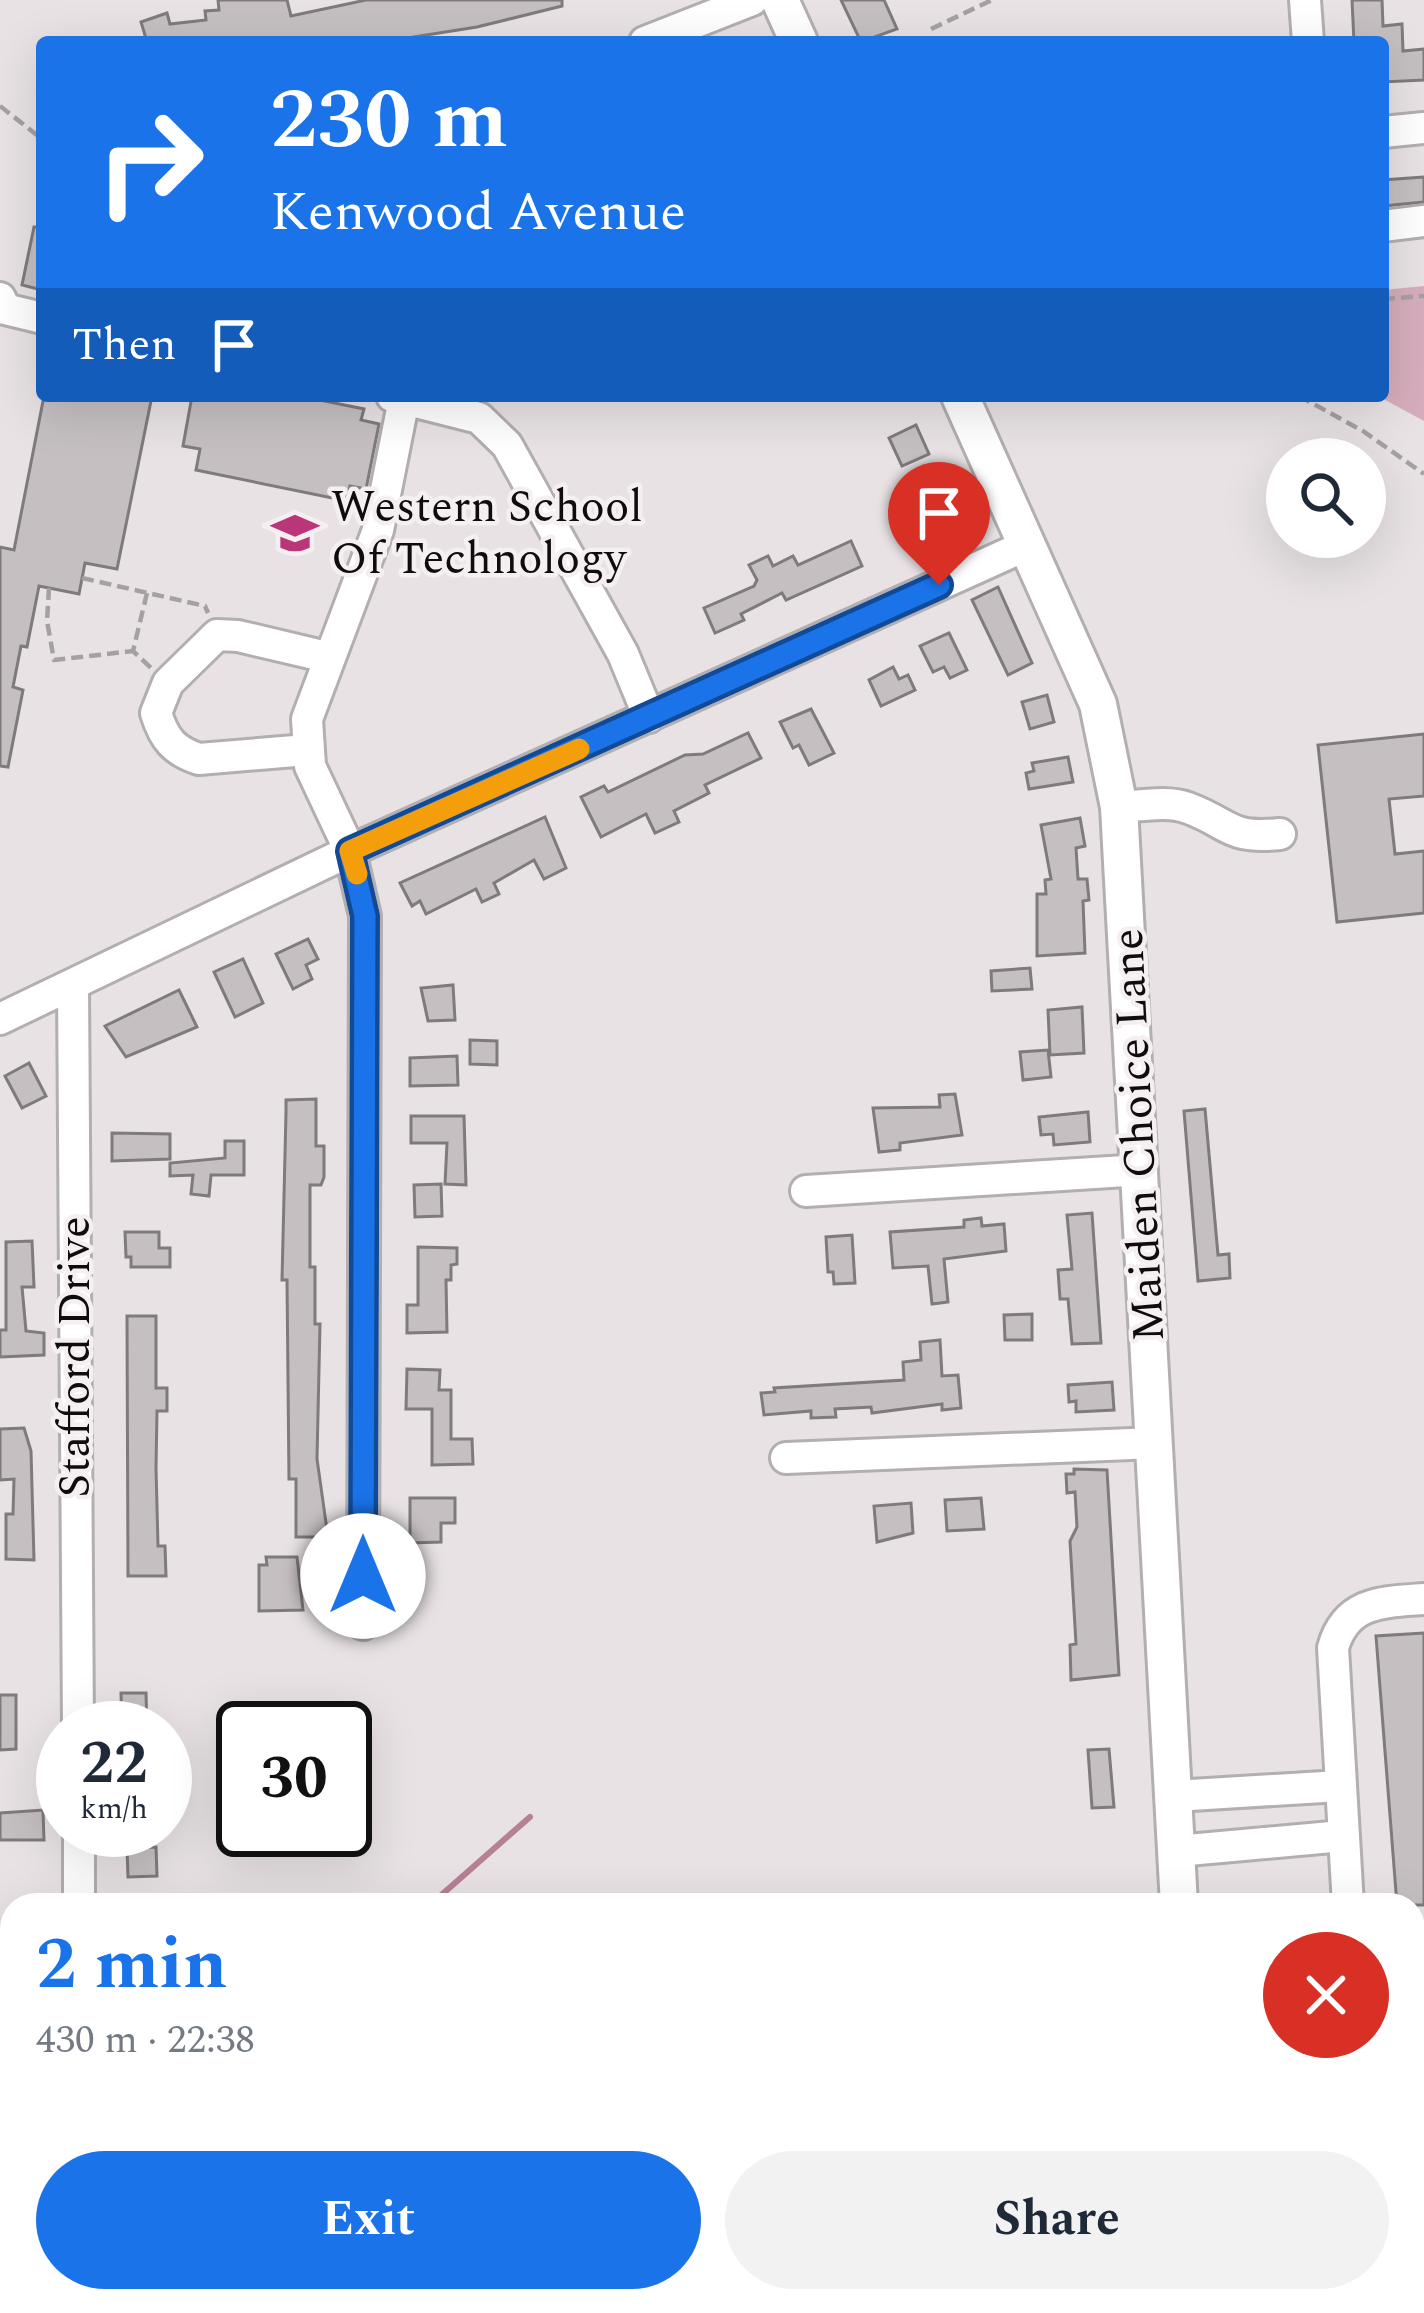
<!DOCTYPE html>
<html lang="en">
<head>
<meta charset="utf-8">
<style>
	:root { --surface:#fff; --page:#f2f2f3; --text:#1f2937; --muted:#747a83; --accent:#1a73e8 }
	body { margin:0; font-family:Spectral,serif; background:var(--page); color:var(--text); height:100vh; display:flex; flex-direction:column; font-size:45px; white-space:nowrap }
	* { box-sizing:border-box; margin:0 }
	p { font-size:39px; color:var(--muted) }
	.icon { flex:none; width:66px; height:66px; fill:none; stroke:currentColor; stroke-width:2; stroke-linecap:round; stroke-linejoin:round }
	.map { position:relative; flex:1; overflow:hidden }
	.side { position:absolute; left:0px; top:1893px; width:1425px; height:420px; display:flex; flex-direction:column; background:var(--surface); border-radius:36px 36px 0 0; box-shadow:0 12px 48px #0002 }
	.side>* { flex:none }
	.guide { position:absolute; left:36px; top:36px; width:1353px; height:366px; border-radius:12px; box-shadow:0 12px 48px #0002; background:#1a73e8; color:#fff; overflow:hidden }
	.buttons { position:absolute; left:1266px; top:438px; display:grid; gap:24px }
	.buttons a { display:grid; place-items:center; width:120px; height:120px; border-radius:50%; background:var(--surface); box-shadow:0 12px 48px #0002; font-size:60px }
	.speed { position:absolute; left:36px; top:1701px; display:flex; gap:24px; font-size:60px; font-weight:700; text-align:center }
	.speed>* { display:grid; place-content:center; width:156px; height:156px; border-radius:50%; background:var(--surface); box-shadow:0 12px 48px #0002; line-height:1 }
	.speed small { font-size:30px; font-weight:400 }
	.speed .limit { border:6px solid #111; border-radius:18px; background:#fff; color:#111 }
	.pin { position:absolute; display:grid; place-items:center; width:102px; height:102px; color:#fff; margin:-123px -51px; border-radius:50% 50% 50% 0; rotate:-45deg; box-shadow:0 0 12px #0007 }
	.pin .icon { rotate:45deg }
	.me { position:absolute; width:132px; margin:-66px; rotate:0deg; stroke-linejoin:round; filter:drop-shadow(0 0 9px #0008) }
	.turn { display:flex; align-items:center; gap:42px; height:252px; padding:0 36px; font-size:54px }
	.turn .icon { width:156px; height:156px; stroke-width:2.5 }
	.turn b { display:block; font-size:84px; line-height:102px }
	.then { display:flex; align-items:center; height:114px; padding:0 36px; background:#0003; gap:24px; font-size:45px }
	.round { display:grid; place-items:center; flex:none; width:126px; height:126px; border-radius:63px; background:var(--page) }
	.overview { display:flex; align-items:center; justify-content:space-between; height:204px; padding:0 36px }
	h1 { font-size:72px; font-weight:700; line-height:90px; color:var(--accent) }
	.primary-button { display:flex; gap:24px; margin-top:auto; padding:24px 36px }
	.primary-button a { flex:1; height:138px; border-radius:72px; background:var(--accent); color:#fff; font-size:48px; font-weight:700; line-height:138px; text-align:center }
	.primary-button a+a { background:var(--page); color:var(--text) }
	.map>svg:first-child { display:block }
	.green { fill:#d6adbc }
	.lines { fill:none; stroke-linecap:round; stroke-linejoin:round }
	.stream { stroke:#b68095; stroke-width:6 }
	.building { fill:#c5bfc1; stroke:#7f7a7b; stroke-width:3 }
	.minor-casing { stroke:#b3aeaf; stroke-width:36 }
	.major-casing { stroke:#b3aeaf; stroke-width:42 }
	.path { stroke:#a5a0a2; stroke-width:4.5; stroke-dasharray:12 6; stroke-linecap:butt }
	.minor { stroke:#fff; stroke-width:30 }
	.major { stroke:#fff; stroke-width:36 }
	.route-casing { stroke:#114b97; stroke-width:30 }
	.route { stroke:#1a73e8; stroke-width:21 }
	.slow { stroke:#f59e0b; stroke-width:21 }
	.labels { text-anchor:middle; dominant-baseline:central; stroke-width:9; stroke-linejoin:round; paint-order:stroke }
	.poi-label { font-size:45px; fill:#0e0c0d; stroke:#f5eff1; text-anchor:start }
	.street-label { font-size:45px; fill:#0e0c0d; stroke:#f5eff1 }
</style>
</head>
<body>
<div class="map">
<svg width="1424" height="2313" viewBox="0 0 1424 2313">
	<rect width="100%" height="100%" fill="#e8e2e4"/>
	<path class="green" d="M1424,286V421L1378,396H1383V290Z"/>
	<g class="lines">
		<g class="stream">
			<path d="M430,1905L530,1817"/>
			<path d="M182,2313L187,2301"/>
		</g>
	</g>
	<g class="building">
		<path d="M218,0H287L291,16L366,0H562V6L477,27L382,42H147L141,22L167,13L170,24L206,20L205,11L219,10Z"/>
		<path d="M841,0H884L897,29L861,42Z"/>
		<path d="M1352,0H1382L1383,26L1402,24L1403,51L1424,49V80L1383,82V42H1354Z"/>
		<path d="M1424,177V202L1383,206V180Z"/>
		<path d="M34,227H42V290L22,285Z"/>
		<path d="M44,396H152L117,569L85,563L79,594L39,586L27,647L21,646L13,687L23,690L8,767L0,766V547L14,550Z"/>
		<path d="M192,396H300L364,409L361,420L379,424L366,489L350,486L347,501L196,470L200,449L183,446Z"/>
		<path d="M916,425L929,454L902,466L889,438Z"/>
		<path d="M955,498L965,519L932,535L922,513Z"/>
		<path d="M851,541L862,566L786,600L782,593L741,614L744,620L715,633L704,608L754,586L757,580L749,565L768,556L773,566L793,556L798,565Z"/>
		<path d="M998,587L1032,663L1008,675L972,600Z"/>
		<path d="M949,633L967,670L950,678L944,667L933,672L920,646Z"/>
		<path d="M893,667L899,679L908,675L915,690L881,706L869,680Z"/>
		<path d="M1047,695L1054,722L1030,729L1022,702Z"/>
		<path d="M811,709L834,753L809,765L799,745L793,748L780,722Z"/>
		<path d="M748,733L761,758L705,785L709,793L674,811L679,822L655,833L646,814L601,837L581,797L604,786L608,792L685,755L703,754Z"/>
		<path d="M1424,734V796L1389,799L1395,854L1424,851V913L1337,922L1318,745Z"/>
		<path d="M1068,757L1073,782L1029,789L1026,773L1034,771L1032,763Z"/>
		<path d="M545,817L566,868L544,879L534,860L494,883L499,894L482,902L476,889L426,914L420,901L412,906L400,883Z"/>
		<path d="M1080,818L1085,846L1076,848L1078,879H1087L1089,900L1083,901L1085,953L1037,956V894H1046L1045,880L1051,879L1041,825Z"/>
		<path d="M308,939L318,959L306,965L312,979L293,989L276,954Z"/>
		<path d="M243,959L263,1003L235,1017L214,972Z"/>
		<path d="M1030,968L1032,989L992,991L991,971Z"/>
		<path d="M453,985L455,1020L428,1021L421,988Z"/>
		<path d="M179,990L197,1027L126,1057L105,1026Z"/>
		<path d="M1082,1007L1084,1053L1050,1055L1048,1010Z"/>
		<path d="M470,1040L497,1041V1065L470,1064Z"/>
		<path d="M1048,1050L1051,1077L1023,1080L1020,1052Z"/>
		<path d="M457,1056L458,1085L410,1086V1058Z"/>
		<path d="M29,1063L46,1096L22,1108L5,1076Z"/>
		<path d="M955,1094L962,1135L900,1143V1150L879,1152L873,1108L940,1107L939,1095Z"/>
		<path d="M316,1099V1146H324V1177L321,1185H310V1267H315V1324H320L317,1459L328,1537H296V1479H289L287,1280H282L286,1112V1100Z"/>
		<path d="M1205,1109L1218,1255L1229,1254L1230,1278L1198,1281L1184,1111Z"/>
		<path d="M1088,1112L1090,1142L1054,1145L1053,1134L1041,1135L1039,1117Z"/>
		<path d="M411,1116H464L466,1185L445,1184L447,1143H411Z"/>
		<path d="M112,1133L170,1134V1159L112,1161Z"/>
		<path d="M225,1141H244V1175H211L209,1196L191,1194L193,1175L170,1176V1163L225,1158Z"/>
		<path d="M441,1184L442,1216L415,1217L414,1185Z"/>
		<path d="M1092,1213L1101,1343L1072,1344L1068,1299H1060L1058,1270L1072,1269L1067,1215Z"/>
		<path d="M981,1218L982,1226L1004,1224L1006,1251L944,1259L948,1302L932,1304L928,1266L893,1268L890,1232L964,1227V1220Z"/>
		<path d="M125,1232H159V1248H170V1267H131V1257H126Z"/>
		<path d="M852,1235L855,1283L834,1284L833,1272H828L826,1237Z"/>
		<path d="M32,1241L34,1287H22L26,1331L44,1333V1355L0,1357V1330H6V1242Z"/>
		<path d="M418,1247L457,1248V1264L451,1265V1280H446L447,1332L407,1333V1305H418Z"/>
		<path d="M1032,1314V1340H1005L1004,1315Z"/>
		<path d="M127,1316H156V1388H167V1411H157L156,1468L158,1546H165L166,1576H128Z"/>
		<path d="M940,1340L942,1376L958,1375L961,1408L942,1410V1404L872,1413L871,1407L835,1409L836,1417L811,1418V1411L764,1415L761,1393L775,1392L774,1388L904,1380L903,1362L921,1360L920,1342Z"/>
		<path d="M407,1369L440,1370L439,1390H451V1439H472L473,1464L432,1465V1409H406Z"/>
		<path d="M1112,1382L1114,1410L1076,1412V1401L1069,1402L1068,1385Z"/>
		<path d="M24,1428L31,1451L34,1560L6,1559V1514H13L14,1479L0,1480V1429Z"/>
		<path d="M1074,1469L1107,1470L1119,1675L1071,1680L1070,1645L1076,1644L1070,1541L1077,1527L1075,1492L1067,1493L1066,1474H1074Z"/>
		<path d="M410,1498H455V1523H441V1542L410,1543Z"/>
		<path d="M981,1498L984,1529L947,1531L945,1500Z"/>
		<path d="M911,1503L913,1533L877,1542L874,1506Z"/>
		<path d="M266,1557H297L303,1610L259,1611V1565H267Z"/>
		<path d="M1424,1633V1905H1397L1376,1636Z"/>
		<path d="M121,1693H146L147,1728H122Z"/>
		<path d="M0,1695H16V1749L0,1750Z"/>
		<path d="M1109,1749L1114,1807L1092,1808L1088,1750Z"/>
		<path d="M43,1810L44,1840H0V1813Z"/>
		<path d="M156,1847L157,1876L128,1877L127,1848Z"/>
	</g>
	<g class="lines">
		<defs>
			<g id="minor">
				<path d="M1305,0L1308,42"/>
				<path d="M645,42L752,0"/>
				<path d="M1383,132L1424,128"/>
				<path d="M1383,226L1424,221"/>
				<path d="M0,298L5,309L42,318"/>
				<path d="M392,396L479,418L507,445L623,654L649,717"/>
				<path d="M307,750L199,759C174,751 164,739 156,713L168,683L217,635L238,636L327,657"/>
				<path d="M1119,807C1140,806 1168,800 1188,808C1231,824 1227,839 1280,834"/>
				<path d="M73,985L78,1728"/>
				<path d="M0,1019L350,851L1025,546"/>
				<path d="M806,1191L1142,1170"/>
				<path d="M786,1458L1156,1443"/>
				<path d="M363,1624L365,916L350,851L310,766L307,719L378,530L404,399"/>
				<path d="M1174,1796L1340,1786"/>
				<path d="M79,1830V1905"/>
				<path d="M1177,1851L1343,1836"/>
				<path d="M1348,1905L1333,1648C1346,1601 1383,1602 1424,1599"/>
				<path d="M1413,2015L1424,2014"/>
				<path d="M1413,2081H1424"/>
				<path d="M1413,2164L1424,2163"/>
				<path d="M603,2301L604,2313"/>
				<path d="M1261,2301V2313"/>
			</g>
			<g id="major">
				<path d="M780,0L799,42"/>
				<path d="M960,396L1098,704L1119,807L1179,1905"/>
				<path d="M1193,2301V2313"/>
			</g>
		</defs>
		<use href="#minor" class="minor-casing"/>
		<use href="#major" class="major-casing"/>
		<g class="path">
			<path d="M931,29L992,0"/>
			<path d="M0,106L42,139"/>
			<path d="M1383,299L1424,296"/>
			<path d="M1299,396L1363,431L1424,474"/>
			<path d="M82,578L205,606L208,613"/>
			<path d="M49,588L47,621L54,660L133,651"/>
			<path d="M147,593L133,651L151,668"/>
		</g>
		<use href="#minor" class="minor"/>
		<use href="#major" class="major"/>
	</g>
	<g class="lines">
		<defs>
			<path id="route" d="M363,1576L365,916L350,851L939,585"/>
		</defs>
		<use href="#route" class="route-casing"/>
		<use href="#route" class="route"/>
		<path class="slow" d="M357,874L350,851L579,749"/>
	</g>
	<defs>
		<symbol id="school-bare" viewBox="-9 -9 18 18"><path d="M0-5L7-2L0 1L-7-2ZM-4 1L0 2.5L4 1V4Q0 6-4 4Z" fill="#bb3579" stroke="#f5eff1" stroke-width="2.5" paint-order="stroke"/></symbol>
	</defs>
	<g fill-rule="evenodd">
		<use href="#school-bare" x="262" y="500" width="66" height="66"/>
	</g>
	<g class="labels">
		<g class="poi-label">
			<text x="331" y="507">Western School<tspan x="331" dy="52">Of Technology</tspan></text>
		</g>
		<g class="street-label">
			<text transform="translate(1139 1135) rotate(-93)">Maiden Choice Lane</text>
			<text transform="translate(75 1357) rotate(-90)">Stafford Drive</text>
		</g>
	</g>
</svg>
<div class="buttons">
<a><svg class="icon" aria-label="search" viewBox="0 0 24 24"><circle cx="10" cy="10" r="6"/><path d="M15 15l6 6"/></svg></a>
</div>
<div class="speed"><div>22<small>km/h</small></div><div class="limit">30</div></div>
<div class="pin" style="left:939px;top:585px;background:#d93025"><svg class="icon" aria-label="arrive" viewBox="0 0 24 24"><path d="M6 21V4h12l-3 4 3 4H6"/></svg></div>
<svg class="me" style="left:363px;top:1576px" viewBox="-20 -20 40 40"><circle r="19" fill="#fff"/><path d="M0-13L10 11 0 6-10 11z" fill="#1a73e8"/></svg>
<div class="guide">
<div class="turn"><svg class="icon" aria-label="right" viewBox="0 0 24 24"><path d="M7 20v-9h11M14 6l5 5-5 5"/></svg><div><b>230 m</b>Kenwood Avenue</div></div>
<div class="then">Then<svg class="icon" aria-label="arrive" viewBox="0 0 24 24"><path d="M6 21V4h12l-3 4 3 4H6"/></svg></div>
</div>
<section class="side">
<div class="overview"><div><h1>2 min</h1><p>430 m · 22:38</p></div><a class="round" style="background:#d93025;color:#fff"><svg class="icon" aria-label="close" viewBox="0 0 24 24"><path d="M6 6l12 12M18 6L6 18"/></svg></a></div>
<div class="primary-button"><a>Exit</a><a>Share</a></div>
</section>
</div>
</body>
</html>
